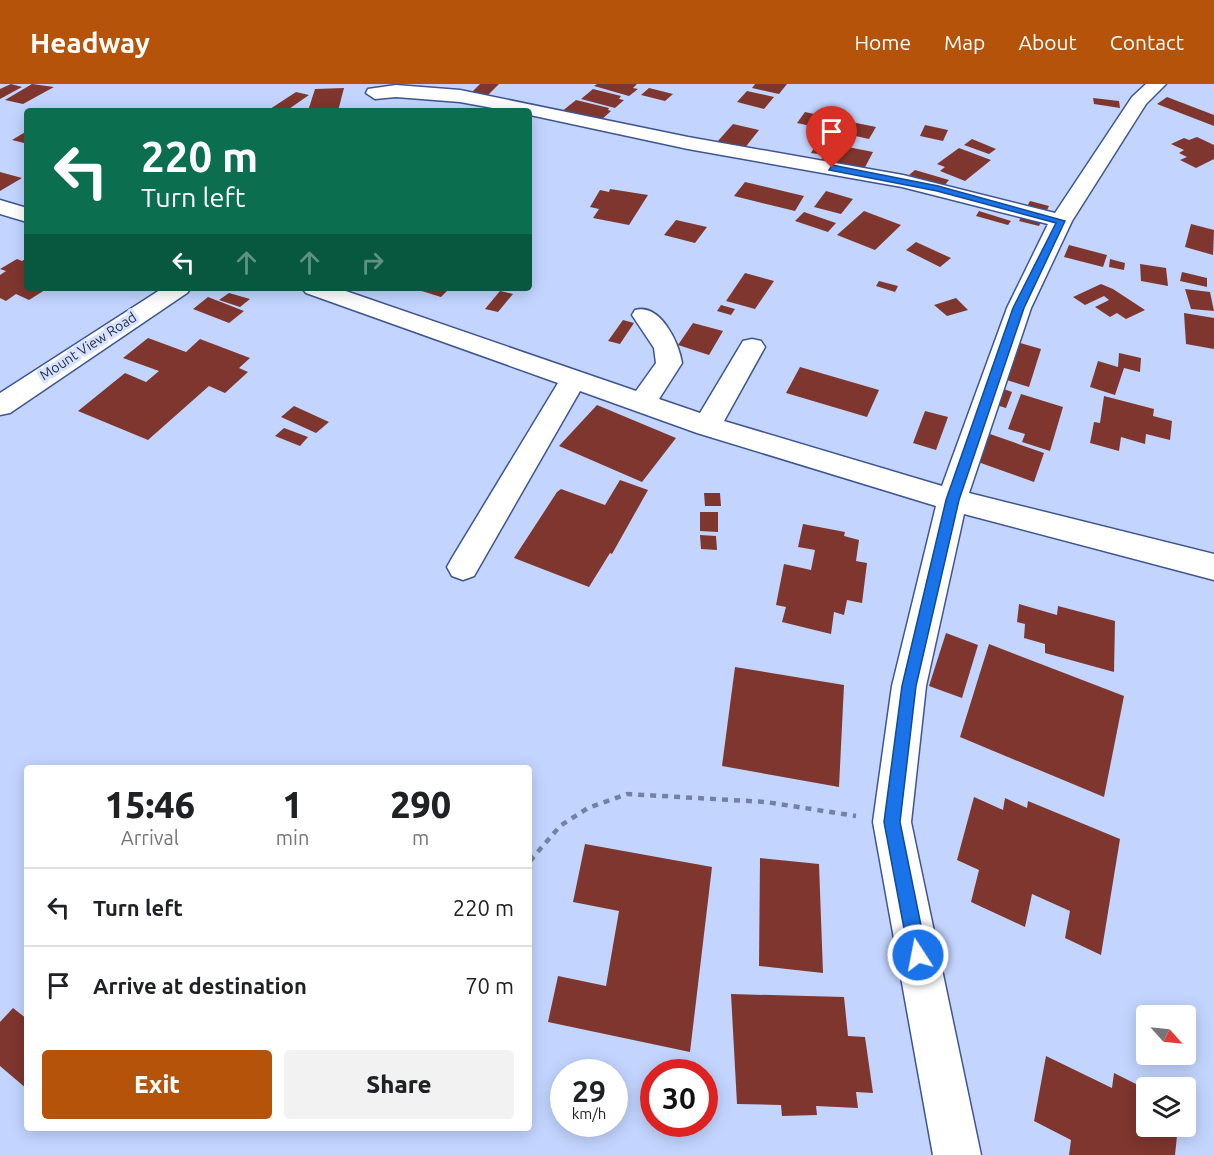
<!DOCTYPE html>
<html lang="en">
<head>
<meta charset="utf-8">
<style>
	:root { --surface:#fff; --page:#f2f2f2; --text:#202124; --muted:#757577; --line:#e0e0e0; --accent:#b45309 }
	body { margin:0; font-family:Ubuntu,sans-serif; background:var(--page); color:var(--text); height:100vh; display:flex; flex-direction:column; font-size:22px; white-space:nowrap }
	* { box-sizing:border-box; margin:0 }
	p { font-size:20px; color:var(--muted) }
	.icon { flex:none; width:33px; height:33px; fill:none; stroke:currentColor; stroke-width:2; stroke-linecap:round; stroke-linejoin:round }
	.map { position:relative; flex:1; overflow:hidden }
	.panel { position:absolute; left:24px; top:681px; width:508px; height:366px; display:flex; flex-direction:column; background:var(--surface); border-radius:6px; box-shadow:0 3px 15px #0003 }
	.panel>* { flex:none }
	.top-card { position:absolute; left:24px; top:24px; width:508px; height:183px; border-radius:6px; box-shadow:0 3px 15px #0003; background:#0b6e4f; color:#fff; overflow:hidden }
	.needle { width:39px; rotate:117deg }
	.controls { position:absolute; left:1136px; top:921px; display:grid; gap:12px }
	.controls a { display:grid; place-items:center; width:60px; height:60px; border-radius:6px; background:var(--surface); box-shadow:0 3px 15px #0003; font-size:30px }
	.speed { position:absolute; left:550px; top:975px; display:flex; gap:12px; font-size:30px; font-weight:700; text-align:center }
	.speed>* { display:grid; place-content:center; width:78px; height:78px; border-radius:50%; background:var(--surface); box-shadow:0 3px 15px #0003; line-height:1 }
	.speed small { font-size:15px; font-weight:400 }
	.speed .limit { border:9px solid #d22; background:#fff; color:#111 }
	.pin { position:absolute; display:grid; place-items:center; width:51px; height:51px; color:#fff; margin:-62px -26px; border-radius:50% 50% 50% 0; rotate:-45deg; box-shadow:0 0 6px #0007 }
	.pin .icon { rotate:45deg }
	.me { position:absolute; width:66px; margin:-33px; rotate:349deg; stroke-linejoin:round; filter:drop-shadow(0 0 4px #0008) }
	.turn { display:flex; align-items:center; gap:21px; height:126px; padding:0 18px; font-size:27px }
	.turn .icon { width:78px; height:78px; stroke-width:2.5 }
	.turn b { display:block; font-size:42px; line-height:51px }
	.lanes { display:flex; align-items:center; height:57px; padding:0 18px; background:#0003; justify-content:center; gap:30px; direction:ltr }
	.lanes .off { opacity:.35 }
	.eta { display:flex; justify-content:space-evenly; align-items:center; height:102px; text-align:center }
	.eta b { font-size:36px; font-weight:800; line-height:42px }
	.primary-button { display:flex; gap:12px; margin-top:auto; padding:12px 18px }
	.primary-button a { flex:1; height:69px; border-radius:6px; background:var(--accent); color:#fff; font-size:24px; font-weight:800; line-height:69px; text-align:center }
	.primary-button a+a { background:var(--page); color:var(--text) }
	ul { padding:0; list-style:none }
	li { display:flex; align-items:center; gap:18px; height:78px; padding:0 18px; border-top:2px solid var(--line) }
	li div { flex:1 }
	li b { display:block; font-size:22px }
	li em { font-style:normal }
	header { display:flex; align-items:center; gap:36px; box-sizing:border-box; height:84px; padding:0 30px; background:var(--accent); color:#fff }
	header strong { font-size:28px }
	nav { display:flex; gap:33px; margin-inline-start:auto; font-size:21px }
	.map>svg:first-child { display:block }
	.building { fill:#7f362f }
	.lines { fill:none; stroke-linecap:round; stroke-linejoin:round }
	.minor-casing { stroke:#3f5592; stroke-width:3 }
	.path { stroke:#7382a4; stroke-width:4.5; stroke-dasharray:6 6; stroke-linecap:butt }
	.minor { fill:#fff; fill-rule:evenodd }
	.route { fill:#1a73e8; stroke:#114b97; stroke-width:1.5 }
	.labels { text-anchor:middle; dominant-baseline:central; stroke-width:6; stroke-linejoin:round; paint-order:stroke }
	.far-street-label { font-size:14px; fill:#232e49; stroke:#d6e2ff }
</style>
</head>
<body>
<header>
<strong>Headway</strong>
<nav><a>Home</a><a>Map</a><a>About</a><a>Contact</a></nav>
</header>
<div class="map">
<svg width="1214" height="1071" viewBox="0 0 1214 1071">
	<rect width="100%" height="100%" fill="#c3d5ff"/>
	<g class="building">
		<path d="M11,0L22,3L0,15V5Z"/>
		<path d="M32,0L54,3L23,20L5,16Z"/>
		<path d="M480,0H499L487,12L471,9Z"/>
		<path d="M597,0H637L633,4L638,5L629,12L594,2Z"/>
		<path d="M755,0H787L779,10L752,4Z"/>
		<path d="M344,4L338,27H308L315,5Z"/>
		<path d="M649,4L673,10L665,17L641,11Z"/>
		<path d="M593,5L621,12L619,15L624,16L615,24L581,15Z"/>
		<path d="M747,7L774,13L764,25L737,18Z"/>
		<path d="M296,8L309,11L286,27H267Z"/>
		<path d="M1167,13L1214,31V42L1157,20Z"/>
		<path d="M1093,14L1119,17L1120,24L1094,20Z"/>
		<path d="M576,16L609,24L608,26L611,27L599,38L561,28Z"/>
		<path d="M805,28L832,34L876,43L869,55L797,39Z"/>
		<path d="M733,40L759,46L744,65L717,58Z"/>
		<path d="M925,41L948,46L943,57L920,52Z"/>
		<path d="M27,47V58L24,59L12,56Z"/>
		<path d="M1197,53L1214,61V75L1196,84L1180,76L1187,73L1179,69L1184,66L1171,60L1184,54L1189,56Z"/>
		<path d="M972,55L996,65L989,70L964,61Z"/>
		<path d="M818,57L873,68L862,89L816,84L824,71L811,69Z"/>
		<path d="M959,64L991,76L965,97L940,87L945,83L937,80Z"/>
		<path d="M915,86L949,96L944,102L909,91Z"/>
		<path d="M0,88L22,94L0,107Z"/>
		<path d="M745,98L804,112L795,127L734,112Z"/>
		<path d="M610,105L648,111L629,141L593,134L599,125L590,123L600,106L609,108Z"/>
		<path d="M826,107L853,115L841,130L814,123Z"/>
		<path d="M1030,117L1049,122L1039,142L1019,137Z"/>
		<path d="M864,127L901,141L875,166L837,151Z"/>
		<path d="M979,127L1011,137L1008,141L976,132Z"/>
		<path d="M804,128L836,139L828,148L795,137Z"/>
		<path d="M676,136L707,143L695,159L664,151Z"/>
		<path d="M1191,140L1214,146L1213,171L1185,163Z"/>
		<path d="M916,158L951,174L940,183L906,166Z"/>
		<path d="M1069,161L1107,171L1103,183L1064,173Z"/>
		<path d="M27,174V204H48L29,216L16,210L6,217L0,214V191L6,187L0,185L17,175L22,177Z"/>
		<path d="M1110,175L1125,179L1124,186L1109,183Z"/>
		<path d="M1140,180L1166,184L1168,202L1141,197Z"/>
		<path d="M1182,188L1207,194V203L1180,197Z"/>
		<path d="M745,189L774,197L755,225L726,217Z"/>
		<path d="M879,197L898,202L895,208L876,202Z"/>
		<path d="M1101,200L1113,205L1145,226L1126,235L1117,229L1110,233L1095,223L1109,216L1104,212L1085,221L1073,213Z"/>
		<path d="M412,204H450L441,213Z"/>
		<path d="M1185,205L1210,208L1214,227L1191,225Z"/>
		<path d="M500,207L513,210L498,228L485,225Z"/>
		<path d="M229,209L250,215L240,223L219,216Z"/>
		<path d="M208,213L244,227L229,239L193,225Z"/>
		<path d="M956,214L968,226L947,232L934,221Z"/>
		<path d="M721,221L735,225L731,231L717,227Z"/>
		<path d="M1184,229L1214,234V265L1186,260Z"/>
		<path d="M623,236L634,239L620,260L608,257Z"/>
		<path d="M693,239L723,247L709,271L678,261Z"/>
		<path d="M148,254L186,268L200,255L250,274L239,284L248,288L225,309L209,302L148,356L78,327L125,289L146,298L159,287L123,274Z"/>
		<path d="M1013,257L1041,265L1029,303L1000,294Z"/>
		<path d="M1119,269L1141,274L1140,288L1124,284L1115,311L1090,303L1098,277L1118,283Z"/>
		<path d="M800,283L879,306L867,333L786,309Z"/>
		<path d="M1001,304L1012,308L1006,324L996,321Z"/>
		<path d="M1021,310L1063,323L1050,367L1022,358L1025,350L1008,345Z"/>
		<path d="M1104,312L1154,325L1153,332L1172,337L1170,356L1146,350L1145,360L1121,353L1119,367L1090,359L1094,338L1100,339Z"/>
		<path d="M597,321L676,354L642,398L559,362Z"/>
		<path d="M294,322L329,338L316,349L281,333Z"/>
		<path d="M925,327L948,333L936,366L913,359Z"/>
		<path d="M284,344L308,353L300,362L275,352Z"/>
		<path d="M990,350L1044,369L1034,398L978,378Z"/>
		<path d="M620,396L648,406L612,470L610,469L589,503L514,474L557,408L561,405L605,421Z"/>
		<path d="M704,409H720L721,422H705Z"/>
		<path d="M700,428H718V448L700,447Z"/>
		<path d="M803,440L845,448L844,452L859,456L856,477L867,479L862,519L847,516L844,531L834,528L831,550L782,538L786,523L776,521L784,480L811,486L815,466L798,463Z"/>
		<path d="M700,451L716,452L717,466L701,465Z"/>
		<path d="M1019,520L1057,531L1058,522L1115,537L1114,588L1045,569V560L1024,554L1025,540L1017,538Z"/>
		<path d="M946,549L978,561L962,614L929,602Z"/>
		<path d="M989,560L1124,612L1104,713L960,653Z"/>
		<path d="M735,583L844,601L839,703L722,682Z"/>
		<path d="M974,713L1003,726L1005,714L1027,724L1028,717L1120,755L1101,871L1065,854L1070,827L1032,810L1025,843L971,818L979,786L957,776Z"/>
		<path d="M585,760L712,783L690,968L548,938L558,892L606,902L619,827L573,818Z"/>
		<path d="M760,774L819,780L823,889L759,882Z"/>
		<path d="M731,910L844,913L848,952L865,953L873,1009L856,1008L858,1024L816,1022L817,1031L782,1032L781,1021L737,1020Z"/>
		<path d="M13,924L27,935V1005L0,982V938Z"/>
		<path d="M1046,972L1112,1004L1114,989L1146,1005V1042H1178L1175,1071H1069L1071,1056L1034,1037Z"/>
	</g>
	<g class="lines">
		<defs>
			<g id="minor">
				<path d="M1146,0H1166L1146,20L1072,137L1031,224L969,409L1214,470V496L964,430L926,602L911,738L981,1071H933L873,738L892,602L936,422L697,349L580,307L474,492L463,496L452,492L447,483L452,474L558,299L306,209L302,204H337L636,307L656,279L654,264L632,231L635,226C660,219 679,258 682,279L659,315L700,329L743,257L752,255L761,257L765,263L724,337L942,402L1007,224L1048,140L902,103L688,65L530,31V27H509L460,18L396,13L375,15L366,9L368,5L396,1L460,6L688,53L903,91L1055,129L1132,13Z"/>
				<path d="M0,116L27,124V138L0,130Z"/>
				<path d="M163,204H191L187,209L10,329L0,331V309Z"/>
			</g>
		</defs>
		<use href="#minor" class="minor-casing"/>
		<path class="path" d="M530,777L560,742L588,724L627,710L766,718L856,732"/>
		<use href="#minor" class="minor"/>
	</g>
	<path class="route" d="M832,81L938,102L1065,137L1024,224L959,416L916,602L900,738L927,871L924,878L918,880L912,878L909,871L884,738L902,602L946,416L1013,224L1056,139L937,107L829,86Z"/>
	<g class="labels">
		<g class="far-street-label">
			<text transform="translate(88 262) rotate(-33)">Mount View Road</text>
		</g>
	</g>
</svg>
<div class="controls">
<a><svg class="needle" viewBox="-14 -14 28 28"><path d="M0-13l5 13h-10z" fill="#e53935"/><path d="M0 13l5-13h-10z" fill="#757577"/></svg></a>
<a><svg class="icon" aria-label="layers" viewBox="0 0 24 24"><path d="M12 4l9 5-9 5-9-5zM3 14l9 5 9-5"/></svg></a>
</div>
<div class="speed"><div>29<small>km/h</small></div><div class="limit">30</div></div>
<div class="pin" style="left:832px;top:84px;background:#d93025"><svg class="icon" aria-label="arrive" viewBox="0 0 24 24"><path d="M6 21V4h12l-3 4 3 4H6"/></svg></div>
<svg class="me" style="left:918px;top:871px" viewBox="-20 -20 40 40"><circle r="17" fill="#1a73e8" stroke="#fff" stroke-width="3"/><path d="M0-11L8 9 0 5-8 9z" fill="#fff"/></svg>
<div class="top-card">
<div class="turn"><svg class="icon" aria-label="left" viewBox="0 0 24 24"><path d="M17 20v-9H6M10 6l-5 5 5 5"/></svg><div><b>220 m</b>Turn left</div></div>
<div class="lanes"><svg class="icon" aria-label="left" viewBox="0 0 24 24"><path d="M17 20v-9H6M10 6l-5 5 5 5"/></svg><svg class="icon off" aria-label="ahead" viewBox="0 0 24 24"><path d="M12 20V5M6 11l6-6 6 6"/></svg><svg class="icon off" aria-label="ahead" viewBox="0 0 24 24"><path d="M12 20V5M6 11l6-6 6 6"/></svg><svg class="icon off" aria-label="right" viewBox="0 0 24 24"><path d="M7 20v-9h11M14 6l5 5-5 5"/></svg></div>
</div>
<section class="panel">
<div class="eta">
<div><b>15:46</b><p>Arrival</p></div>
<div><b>1</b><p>min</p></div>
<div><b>290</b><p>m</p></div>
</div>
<ul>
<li><svg class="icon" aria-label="left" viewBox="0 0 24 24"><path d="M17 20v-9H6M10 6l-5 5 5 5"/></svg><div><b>Turn left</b></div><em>220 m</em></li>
<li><svg class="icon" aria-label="arrive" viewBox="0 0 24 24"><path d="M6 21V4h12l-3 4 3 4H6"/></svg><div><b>Arrive at destination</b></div><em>70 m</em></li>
</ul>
<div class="primary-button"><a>Exit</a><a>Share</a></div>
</section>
</div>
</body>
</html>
